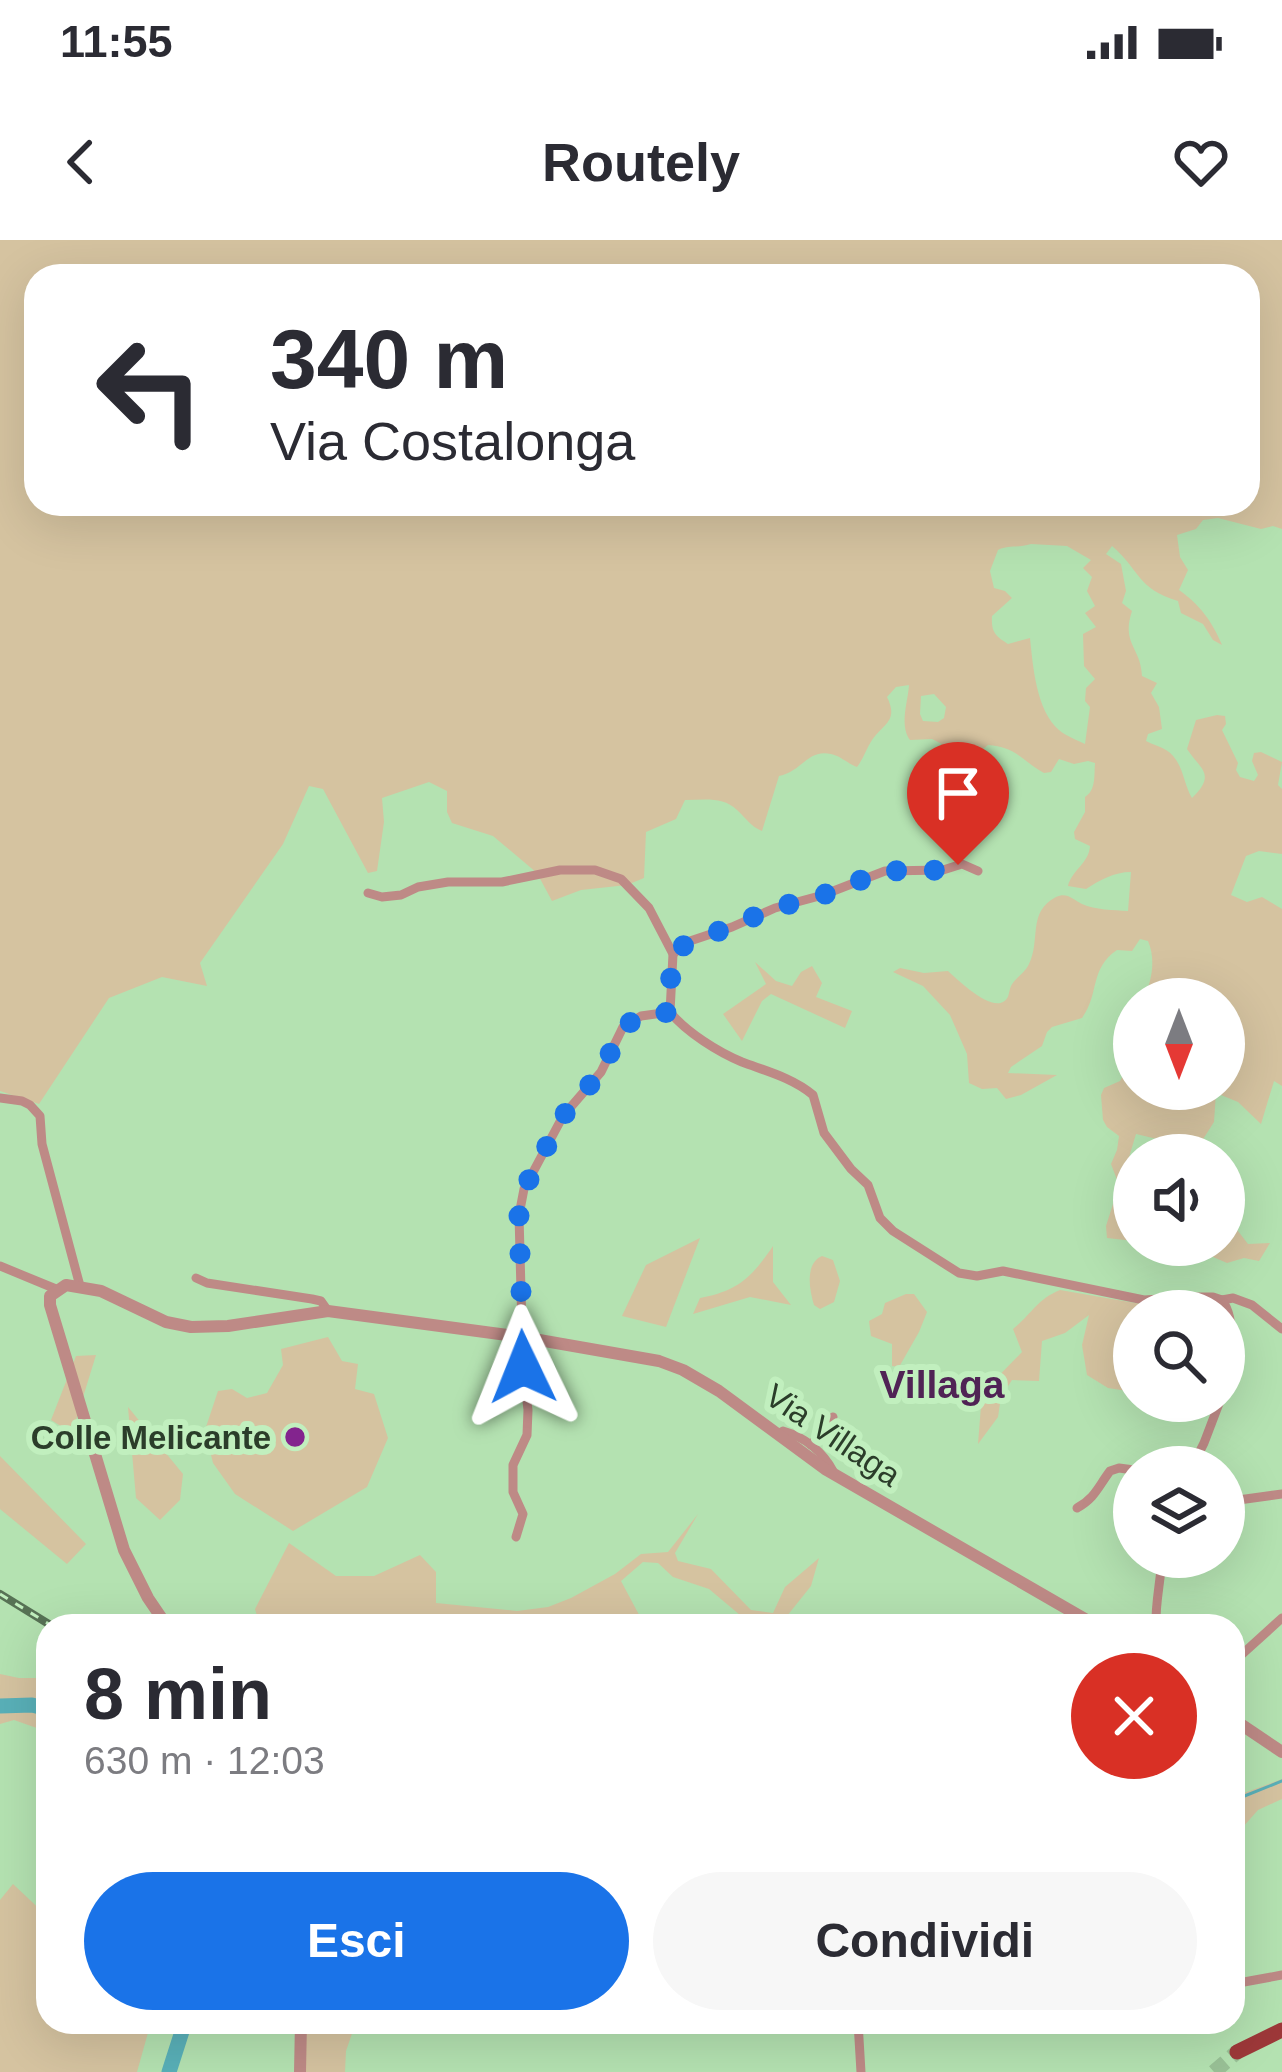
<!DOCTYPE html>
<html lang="it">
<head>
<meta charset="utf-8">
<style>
	:root { --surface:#fff; --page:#f7f7f7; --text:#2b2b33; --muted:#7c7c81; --accent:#1a73e8 }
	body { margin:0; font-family:Helvetica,sans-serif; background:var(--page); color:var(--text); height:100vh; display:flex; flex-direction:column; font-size:45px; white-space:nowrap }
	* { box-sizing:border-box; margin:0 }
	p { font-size:39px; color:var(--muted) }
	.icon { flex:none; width:66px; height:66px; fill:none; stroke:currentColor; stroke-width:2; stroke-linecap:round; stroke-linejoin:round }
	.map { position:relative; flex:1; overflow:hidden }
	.side { position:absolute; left:36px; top:1374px; width:1209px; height:420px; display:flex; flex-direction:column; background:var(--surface); border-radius:36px; box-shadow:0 12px 48px #0002 }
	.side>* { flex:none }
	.guide { position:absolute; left:24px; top:24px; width:1236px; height:252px; border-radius:36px; box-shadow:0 12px 48px #0002; background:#fff; color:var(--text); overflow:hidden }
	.needle { width:78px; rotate:180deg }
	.buttons { position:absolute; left:1113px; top:738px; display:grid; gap:24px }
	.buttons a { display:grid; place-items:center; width:132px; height:132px; border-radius:50%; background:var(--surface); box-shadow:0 12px 48px #0002; font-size:60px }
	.pin { position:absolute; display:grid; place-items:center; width:102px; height:102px; color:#fff; margin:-123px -51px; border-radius:50% 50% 50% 0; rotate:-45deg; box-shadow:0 0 12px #0007 }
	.pin .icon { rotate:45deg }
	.me { position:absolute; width:132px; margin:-66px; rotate:358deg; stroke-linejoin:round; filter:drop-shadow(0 0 9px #0008) }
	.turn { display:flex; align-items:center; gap:42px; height:252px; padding:0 48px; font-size:54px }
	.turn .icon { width:156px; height:156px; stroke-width:2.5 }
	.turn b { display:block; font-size:84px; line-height:102px }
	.round { display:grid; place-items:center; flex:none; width:126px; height:126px; border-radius:63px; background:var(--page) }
	.summary { display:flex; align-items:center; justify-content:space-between; height:204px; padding:0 48px }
	h1 { font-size:72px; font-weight:800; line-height:90px }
	.primary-button { display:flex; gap:24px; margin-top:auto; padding:24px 48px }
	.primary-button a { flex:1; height:138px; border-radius:72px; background:var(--accent); color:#fff; font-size:48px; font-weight:800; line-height:138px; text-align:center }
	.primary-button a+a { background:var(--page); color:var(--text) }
	.status { display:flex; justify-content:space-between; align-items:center; height:84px; padding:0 60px; background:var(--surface); direction:ltr }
	.status svg { height:33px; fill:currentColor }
	header { display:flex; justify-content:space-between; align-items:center; height:156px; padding:0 48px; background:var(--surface); font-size:54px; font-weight:800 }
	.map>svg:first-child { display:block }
	.green { fill:#d5c3a0; fill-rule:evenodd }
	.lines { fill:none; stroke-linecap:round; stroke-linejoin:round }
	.stream { stroke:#59b0b8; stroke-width:3 }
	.river { stroke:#59b0b8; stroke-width:15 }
	.trunk-tunnel { stroke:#99c196; stroke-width:15; stroke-dasharray:15 8; stroke-linecap:butt }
	.minor { stroke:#be8a86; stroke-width:9 }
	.tertiary { stroke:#be8a86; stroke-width:12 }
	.trunk { stroke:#9d3839; stroke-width:15 }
	.rail-casing { stroke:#577255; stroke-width:8 }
	.rail { stroke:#c1efbe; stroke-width:3; stroke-dasharray:9; stroke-linecap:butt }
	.route { stroke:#1a73e8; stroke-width:21; stroke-dasharray:0 37.8 }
	.poi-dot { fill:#83248e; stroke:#c1efbe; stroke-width:4.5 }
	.labels { text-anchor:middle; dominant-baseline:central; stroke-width:12; stroke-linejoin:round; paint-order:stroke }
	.street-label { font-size:33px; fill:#2b3d2a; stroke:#c1efbe }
	.poi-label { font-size:33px; font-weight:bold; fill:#2b3d2a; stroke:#c1efbe; text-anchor:end }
	.quarter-label { font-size:39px; font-weight:bold; fill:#502355; stroke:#c1efbe }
</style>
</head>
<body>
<div class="status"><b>11:55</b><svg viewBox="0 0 49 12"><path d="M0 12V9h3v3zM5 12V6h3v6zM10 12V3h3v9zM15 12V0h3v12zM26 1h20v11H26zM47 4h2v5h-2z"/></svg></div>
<header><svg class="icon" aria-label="back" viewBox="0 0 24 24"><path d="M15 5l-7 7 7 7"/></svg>Routely<svg class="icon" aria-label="heart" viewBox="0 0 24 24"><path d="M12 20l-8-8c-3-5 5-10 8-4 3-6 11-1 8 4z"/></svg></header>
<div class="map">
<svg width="1282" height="1832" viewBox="0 0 1282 1832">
	<rect width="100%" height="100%" fill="#b4e2b1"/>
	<g class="green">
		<path d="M0,0H1282V289L1273,286L1261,289L1218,278L1203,280L1196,289L1177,295L1180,317L1188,330L1179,350C1200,365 1212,381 1222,405L1213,400L1203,384L1181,373L1178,361C1136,348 1141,331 1112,306L1106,314L1121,324L1126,351L1122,363L1132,371C1121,404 1141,407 1142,436L1157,443L1151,453L1159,467L1162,489L1148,494L1146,501C1153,505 1160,506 1166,510C1183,520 1183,543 1192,558C1217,534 1200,529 1187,509L1196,480L1217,475L1225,476L1226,484L1222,490L1238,523L1236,530L1240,537L1254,541L1258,535L1252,521L1254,513L1261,512L1282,522L1278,545L1282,549V614L1259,611L1246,616L1231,655L1247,662L1262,657L1282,669V846L1274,841L1261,884L1238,862L1216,853L1214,882L1193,915H1175L1157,899L1136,894L1127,924L1134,929V1001L1107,998L1106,986L1119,945L1111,924L1117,910L1119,896L1107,887L1103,880L1101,855L1104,848L1120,841L1124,834L1122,802L1134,770V849H1224V759H1143C1152,742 1156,719 1148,701L1140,699L1132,711L1117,710C1089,729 1100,753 1082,778L1052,787L1047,792L1042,806L1011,827L1008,833L1057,835L1021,855L1006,859L997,848L982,849L969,843L967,814L950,775L923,746L893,732L900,728L924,733L948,731C958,740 989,770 1003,762C1010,758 1008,753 1011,746C1016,737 1025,733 1029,724C1041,700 1027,672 1056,657C1067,652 1072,659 1082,664C1095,670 1114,670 1128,671L1131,632C1114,632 1100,640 1086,649L1068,646C1072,630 1089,623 1090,606L1075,599L1074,592L1085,572V557C1096,550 1094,536 1095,523L1088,521L1074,524L1059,519L1051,532L1044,533C1022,521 1017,507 988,505L971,519L932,499L910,500C899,485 908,462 909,445L896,447L887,457C899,481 883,484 872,500C866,509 864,518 857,527C848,524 841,516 831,514C807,509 803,531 779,536L762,591C750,586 747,579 737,570C723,556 704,560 685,560L676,579L646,592L644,638L627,645L581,650L552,661L537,633L493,596L452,583L447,572V551L429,542L382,558L384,582L377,631L368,633L323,549L309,546L283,604L200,723L207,746L162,737L109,758L39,864L0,851ZM36,36H1248V264H36ZM1031,304L1067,306L1091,320L1083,328L1092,337L1087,351L1095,366L1085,373L1096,387L1083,394L1084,426L1095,439L1086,448L1085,461L1090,467L1085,504C1077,500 1066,496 1059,490C1036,470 1033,426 1030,398L1008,404C995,396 991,392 992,376L1012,358L1005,351L994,348L990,331L998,310C1009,305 1019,308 1031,304ZM934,454L946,467L944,478L938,482L923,481L920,474L921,456Z"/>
		<path d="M755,722L776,741L792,746L801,732L812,726L822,743L816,757L852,771L845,788L771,754L762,761L742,801L723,774L766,744Z"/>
		<path d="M1224,973L1248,1004L1270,1003L1259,1021L1244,1018L1227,1023L1190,1007L1170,1005H1224Z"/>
		<path d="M700,998L666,1087L622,1076L646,1025Z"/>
		<path d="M773,1006V1042L791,1065L750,1057L693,1074L700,1058C738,1051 752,1037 773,1006Z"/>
		<path d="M822,1016L833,1020L840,1041L834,1062L820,1069L814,1065C809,1049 805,1023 822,1016Z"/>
		<path d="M1060,1050L1158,1067L1151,1071H1134V1080L1119,1089L1114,1116L1134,1120V1152L1108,1148L1087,1135L1082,1105L1089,1075L1065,1093L1042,1101L1039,1141L1012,1140L1001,1157L998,1177L978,1204L982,1153L1022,1112L1013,1089C1033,1073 1036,1060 1060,1050Z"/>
		<path d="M906,1054H914L927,1072L919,1092L899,1127L892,1126V1104L871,1096L869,1081L882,1074L885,1063Z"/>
		<path d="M328,1097L342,1121L358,1124L355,1149L374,1154L388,1198L367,1247L293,1291L235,1254L213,1223L205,1190L218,1151L232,1149L247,1158L267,1153L283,1125L281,1109Z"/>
		<path d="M96,1115L72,1193L51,1180L76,1116Z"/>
		<path d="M128,1167L183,1234L180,1260L160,1280L136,1258Z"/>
		<path d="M0,1216L86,1304L67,1324L0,1269Z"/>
		<path d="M698,1274L675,1313L678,1321L711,1329L751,1370L773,1373L785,1347L819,1318L811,1346L779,1386H753L709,1349L673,1337L658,1323L643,1322L621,1341L645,1386H260L255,1369L289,1303L336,1336H374L420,1315L436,1332V1363L517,1371L548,1367L571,1358L615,1334L641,1314L668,1312Z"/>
		<path d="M0,1434L19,1438H48V1492L14,1480L0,1484Z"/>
		<path d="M1282,1539V1559L1258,1570L1243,1587L1233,1591V1557Z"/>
		<path d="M13,1644L48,1677V1782H151L137,1832H0V1660Z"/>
		<path d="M302,1782H356L346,1811L345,1832H301Z"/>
	</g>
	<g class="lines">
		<path class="stream" d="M1233,1563L1242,1557L1282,1541"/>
		<g class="river">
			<path d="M0,1466L32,1465L48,1469"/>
			<path d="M169,1832L185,1782"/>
		</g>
		<path class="trunk-tunnel" d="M1214,1832L1237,1812"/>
		<g class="minor">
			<path d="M368,653L382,657L401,655L418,647L448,642H502L560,630H595L621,639L649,668L673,714L670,772"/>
			<path d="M673,714L687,702L732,687L775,668L823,655L885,631L943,630L962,624L978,631"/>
			<path d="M670,772C686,792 718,812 742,822C766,831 793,838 813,855L824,893L851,929L868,945L880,978L893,991L959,1033L977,1036L1003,1031L1144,1060L1194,1057H1213L1222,1060L1233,1058L1252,1065L1282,1089"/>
			<path d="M0,858L22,861L30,865L40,876L42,904L80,1046"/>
			<path d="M0,1026L56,1049"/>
			<path d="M196,1038L207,1043L312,1059L321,1061L328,1071"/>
			<path d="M1222,1060C1238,1082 1230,1120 1224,1145"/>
			<path d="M778,1194L783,1191C805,1197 823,1212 833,1231"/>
			<path d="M811,1205L833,1177"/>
			<path d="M1192,1227L1204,1203L1220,1161"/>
			<path d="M1224,1262L1282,1254"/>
			<path d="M1077,1268C1095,1258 1098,1247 1110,1231L1119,1228L1134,1230"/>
			<path d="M516,1297L523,1274L513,1252V1225L527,1195L528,1170L523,1127L519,975L524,949L563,876L601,832L623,787L641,776L670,772"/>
			<path d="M1156,1386C1155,1363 1161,1340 1162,1317"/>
			<path d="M1233,1417H1239L1282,1378"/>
			<path d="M1233,1744L1282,1735"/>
			<path d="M858,1782L861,1832"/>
		</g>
		<g class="tertiary">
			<path d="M167,1386L148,1358L124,1310L50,1065V1056L66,1045L101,1051L166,1082L191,1087L228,1086L328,1071L522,1097L659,1121L683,1130L719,1151L825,1229L1097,1386"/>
			<path d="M1233,1479L1282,1512"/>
			<path d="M300,1832L301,1782"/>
		</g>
		<path class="trunk" d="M1237,1812L1282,1790"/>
		<defs>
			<path id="rail" d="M0,1354L52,1386"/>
		</defs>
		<use href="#rail" class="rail-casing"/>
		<use href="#rail" class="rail"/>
	</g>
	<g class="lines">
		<path class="route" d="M523,1127L519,975L524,949L563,876L601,832L623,787L641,776L670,772L671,723L678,708L775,668L823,655L884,631L943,630L958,625"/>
	</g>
	<circle class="poi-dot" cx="295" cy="1197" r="12"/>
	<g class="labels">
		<g class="street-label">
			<text transform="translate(833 1195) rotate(34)">Via Villaga</text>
		</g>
		<g class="poi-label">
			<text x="271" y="1197">Colle Melicante</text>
		</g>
		<g class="quarter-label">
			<text x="942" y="1144">Villaga</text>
		</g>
	</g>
</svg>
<div class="buttons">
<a><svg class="needle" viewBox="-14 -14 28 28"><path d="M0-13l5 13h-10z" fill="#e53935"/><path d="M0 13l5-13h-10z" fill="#7c7c81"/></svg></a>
<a><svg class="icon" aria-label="sound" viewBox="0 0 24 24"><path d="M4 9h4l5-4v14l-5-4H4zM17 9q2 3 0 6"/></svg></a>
<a><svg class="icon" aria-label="search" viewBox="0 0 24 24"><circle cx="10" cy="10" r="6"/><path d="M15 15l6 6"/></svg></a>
<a><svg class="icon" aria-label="layers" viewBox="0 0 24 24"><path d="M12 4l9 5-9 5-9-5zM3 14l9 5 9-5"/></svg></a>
</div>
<div class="pin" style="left:958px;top:625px;background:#d93025"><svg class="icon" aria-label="arrive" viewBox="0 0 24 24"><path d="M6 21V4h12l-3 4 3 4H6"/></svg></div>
<svg class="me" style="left:523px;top:1127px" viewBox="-20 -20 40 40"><path d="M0-17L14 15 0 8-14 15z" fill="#1a73e8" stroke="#fff" stroke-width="4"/></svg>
<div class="guide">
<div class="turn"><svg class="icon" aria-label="left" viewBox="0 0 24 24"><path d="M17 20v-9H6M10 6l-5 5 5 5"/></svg><div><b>340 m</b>Via Costalonga</div></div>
</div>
<section class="side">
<div class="summary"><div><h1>8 min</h1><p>630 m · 12:03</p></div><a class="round" style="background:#d93025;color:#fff"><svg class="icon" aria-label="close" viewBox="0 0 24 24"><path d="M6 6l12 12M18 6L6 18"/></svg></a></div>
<div class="primary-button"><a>Esci</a><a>Condividi</a></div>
</section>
</div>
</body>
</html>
